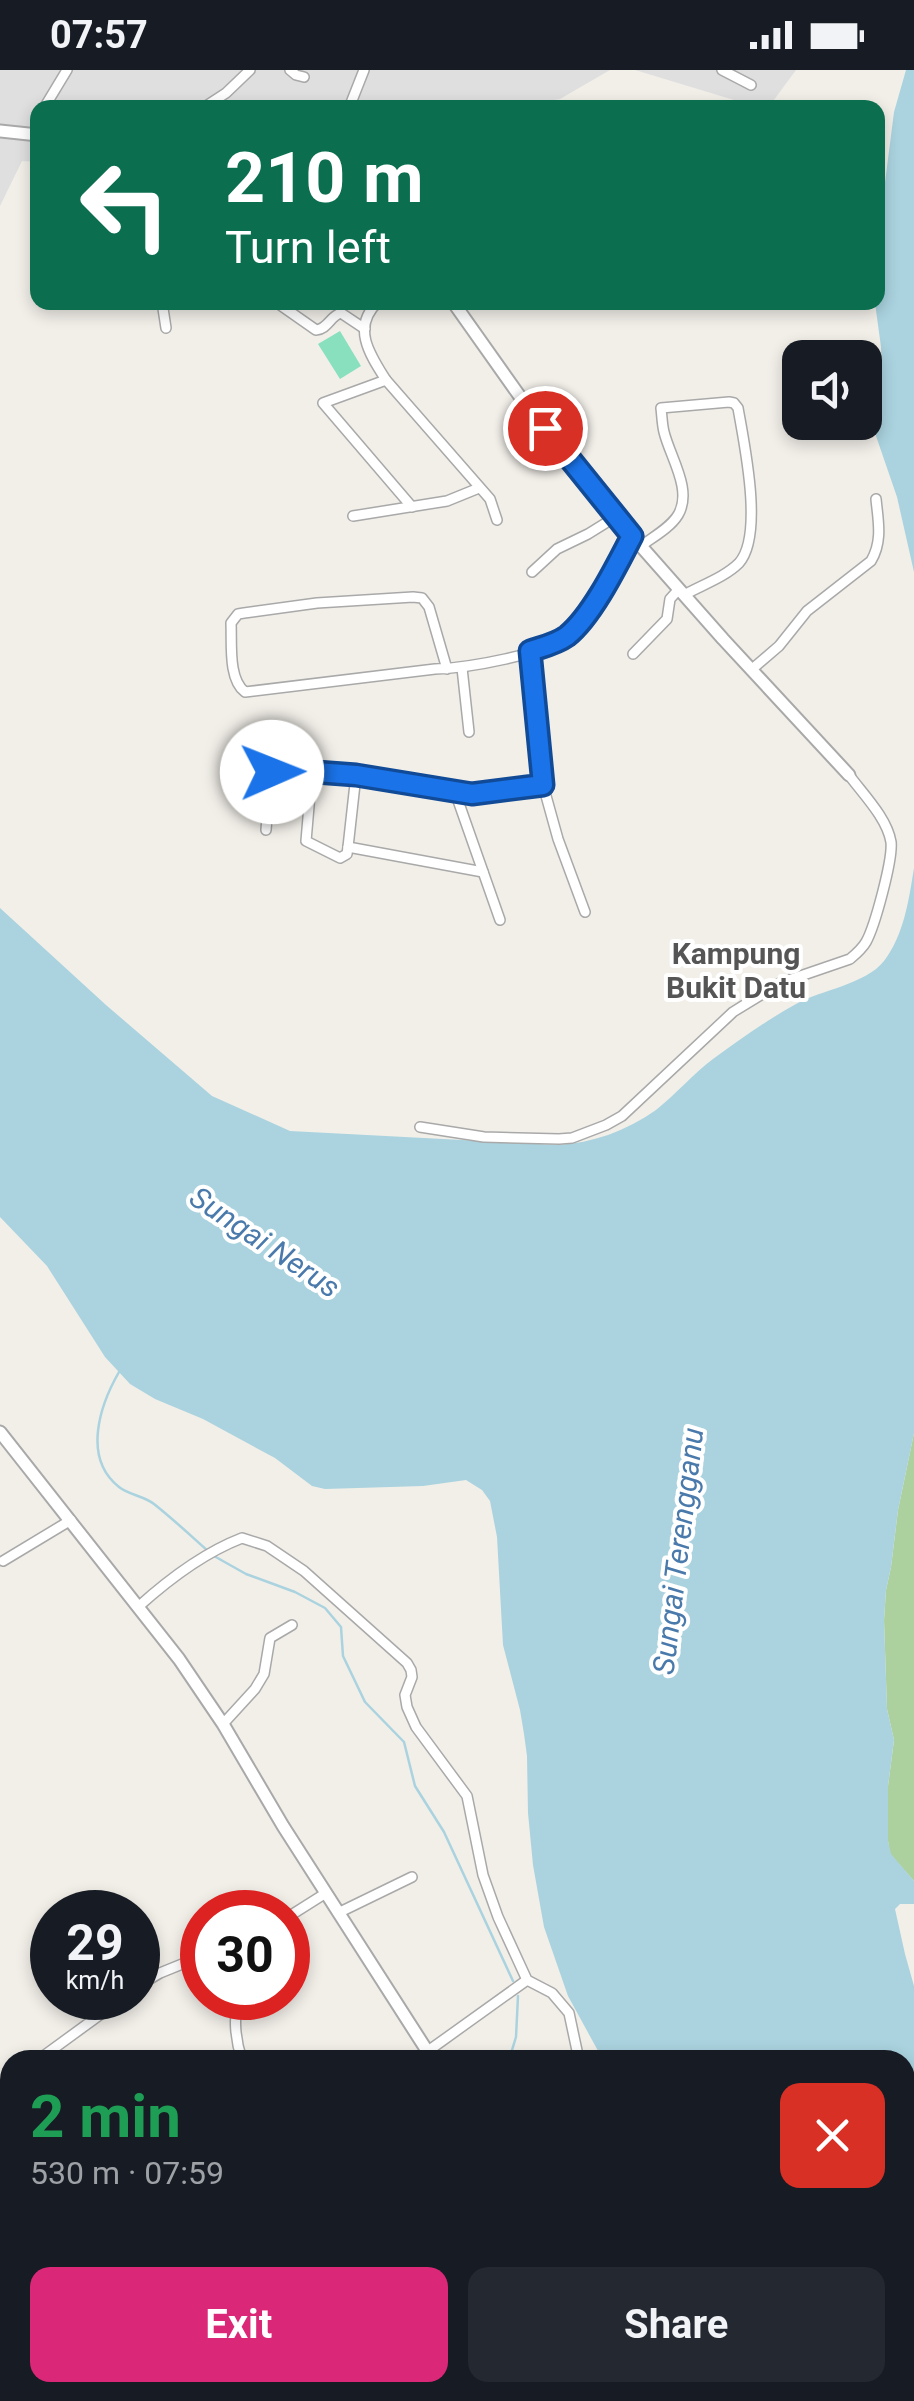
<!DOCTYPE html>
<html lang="en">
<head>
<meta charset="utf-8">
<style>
	:root { --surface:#171b24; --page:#242831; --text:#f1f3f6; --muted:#9ea1a6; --accent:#db2777 }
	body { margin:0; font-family:Roboto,sans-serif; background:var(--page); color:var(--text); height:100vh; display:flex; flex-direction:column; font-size:38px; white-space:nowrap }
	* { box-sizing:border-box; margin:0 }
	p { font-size:32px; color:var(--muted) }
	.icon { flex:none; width:55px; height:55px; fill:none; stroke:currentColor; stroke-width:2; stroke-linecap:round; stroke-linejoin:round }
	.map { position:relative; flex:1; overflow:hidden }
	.drawer { position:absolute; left:0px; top:1980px; width:915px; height:352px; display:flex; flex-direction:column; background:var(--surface); border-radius:30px 30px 0 0; box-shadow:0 5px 15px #0003 }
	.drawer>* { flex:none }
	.top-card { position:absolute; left:30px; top:30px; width:855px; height:210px; border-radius:20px; box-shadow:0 5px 15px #0003; background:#0b6e4f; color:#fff; overflow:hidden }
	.tools { position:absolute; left:782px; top:270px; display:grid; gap:20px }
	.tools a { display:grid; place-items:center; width:100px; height:100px; border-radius:20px; background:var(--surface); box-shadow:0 5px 15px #0003; font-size:50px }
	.speed { position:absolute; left:30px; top:1820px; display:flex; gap:20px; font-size:50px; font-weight:700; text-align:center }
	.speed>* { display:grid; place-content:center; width:130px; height:130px; border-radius:50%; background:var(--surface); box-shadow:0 5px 15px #0003; line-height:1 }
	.speed small { font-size:25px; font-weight:400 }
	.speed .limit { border:15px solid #d22; background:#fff; color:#111 }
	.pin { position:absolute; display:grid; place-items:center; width:85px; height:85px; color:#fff; margin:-42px; border:5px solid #fff; border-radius:50%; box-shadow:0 2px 10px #0007 }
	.me { position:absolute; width:110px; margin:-55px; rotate:89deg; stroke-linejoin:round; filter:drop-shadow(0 0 8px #0008) }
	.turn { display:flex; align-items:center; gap:35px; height:210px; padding:0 30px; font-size:45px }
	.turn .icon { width:130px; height:130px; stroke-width:2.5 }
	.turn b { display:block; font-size:70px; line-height:85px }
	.round { display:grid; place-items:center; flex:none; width:105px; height:105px; border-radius:20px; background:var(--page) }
	.headline { display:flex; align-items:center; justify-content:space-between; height:170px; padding:0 30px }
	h1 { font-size:60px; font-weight:700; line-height:75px; color:#1e9e55 }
	.primary-button { display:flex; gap:20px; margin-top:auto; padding:20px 30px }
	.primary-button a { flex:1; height:115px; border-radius:20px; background:var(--accent); color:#fff; font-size:40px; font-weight:700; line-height:115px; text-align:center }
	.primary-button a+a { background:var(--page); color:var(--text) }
	.status { display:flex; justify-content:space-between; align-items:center; height:70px; padding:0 50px; background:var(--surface); direction:ltr }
	.status svg { height:28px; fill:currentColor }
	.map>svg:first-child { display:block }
	.residential { fill:#e0dfdf }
	.forest { fill:#add19e }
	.pitch { fill:#88e0be }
	.water { fill:#aad3df }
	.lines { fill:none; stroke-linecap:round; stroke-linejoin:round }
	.stream { stroke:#aad3df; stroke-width:2.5 }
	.minor-casing { stroke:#a9a9a9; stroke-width:12 }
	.tertiary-casing { stroke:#a9a9a9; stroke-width:15 }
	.primary-casing { stroke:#a06b00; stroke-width:18 }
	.minor { stroke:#fff; stroke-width:9 }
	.tertiary { stroke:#fff; stroke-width:11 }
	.primary { stroke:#fcd6a4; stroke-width:14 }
	.route-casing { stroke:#114b97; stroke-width:25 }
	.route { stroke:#1a73e8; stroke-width:18 }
	.labels { text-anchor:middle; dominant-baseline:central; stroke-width:8; stroke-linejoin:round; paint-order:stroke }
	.neighbourhood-label { font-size:30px; font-weight:bold; fill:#555; stroke:#fff }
	.water-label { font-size:30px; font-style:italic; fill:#4a7aab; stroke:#fff }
</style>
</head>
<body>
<div class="status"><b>07:57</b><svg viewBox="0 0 49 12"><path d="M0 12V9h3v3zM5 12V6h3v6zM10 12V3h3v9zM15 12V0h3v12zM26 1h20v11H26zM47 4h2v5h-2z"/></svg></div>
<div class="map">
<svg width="914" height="2331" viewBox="0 0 914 2331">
	<rect width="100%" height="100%" fill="#f2efe9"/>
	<g class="residential">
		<path d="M0,0H610L560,29L519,37L38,38L37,92L22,91L0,136Z"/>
		<path d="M635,0H796L768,38L757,37Z"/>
	</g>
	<path class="forest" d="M914,1363V1811L890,1784L888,1771V1716L894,1670L887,1639L884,1550L886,1520L891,1497L898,1440Z"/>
	<path class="pitch" d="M340,261L361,296L340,309L318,274Z"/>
	<g class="water">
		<path d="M906,0H914V502L897,427L876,366L882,311L881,277L875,233L878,232V167L894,42Z"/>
		<path d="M914,798V1363L898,1440L891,1497L886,1520L884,1550L887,1639L894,1670L888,1716V1771L891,1784L914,1811V1834H900L895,1839L905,1884L914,1916V2331H767L758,2323L905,2322V1990H603L568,1926L544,1857L533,1795L528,1743L527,1686L524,1664L520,1640L503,1575L497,1467L490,1431L482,1420L466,1410L423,1416L325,1419L312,1416L275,1388L203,1349L155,1329L130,1314L105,1287L47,1196L0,1147V838L106,935L212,1026L290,1061L557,1075C593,1073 626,1061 656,1040C676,1024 693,1004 713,989C739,970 767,950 796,934C821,920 866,914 884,891C904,865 909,829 914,798Z"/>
	</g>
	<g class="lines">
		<g class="stream">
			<path d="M119,1302C100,1335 82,1388 119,1417C129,1425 144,1426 154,1434C173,1449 190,1465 208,1481"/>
			<path d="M214,1486L246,1504L295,1522L325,1538L341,1557L343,1586L365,1632L404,1672L415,1716L444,1762L513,1911"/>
			<path d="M509,1990L516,1967L518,1926"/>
		</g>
		<defs>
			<g id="minor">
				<path d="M290,0L296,5L304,7"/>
				<path d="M722,0L751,15"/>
				<path d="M44,38L67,0"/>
				<path d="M203,38L226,23L250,0"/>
				<path d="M349,38L364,0"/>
				<path d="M162,232L166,258"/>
				<path d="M276,232L316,260C328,259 330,246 341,243L365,259"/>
				<path d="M378,232C351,257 370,285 386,310L490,429L497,450"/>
				<path d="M386,310L323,333L412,437"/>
				<path d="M353,446L447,431L479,418"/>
				<path d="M641,476C653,467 670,458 678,445C693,420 670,387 664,362C662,354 662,346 661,338L729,332L734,333L738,338C744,373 764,465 739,493C725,507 702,515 684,525"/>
				<path d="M532,502L557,479L588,464L617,446"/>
				<path d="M530,581L543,715L558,769L585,842"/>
				<path d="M633,584L667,549L670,529L679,519"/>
				<path d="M462,598L469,662"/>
				<path d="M447,599L429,537L422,528L413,527L317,533L244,543L238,544L231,553C232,574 228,609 245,622L435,599C466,598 547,585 569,564C597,538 615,499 632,466"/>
				<path d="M751,600L779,576L807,541L871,491C883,471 878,450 876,429"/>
				<path d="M312,701L306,771L340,788L347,784L348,777L356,705"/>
				<path d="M455,722L500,850"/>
				<path d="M266,760L270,707L277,699L356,705L472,723L543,715"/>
				<path d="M348,777L483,802"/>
				<path d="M420,1057L484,1067L559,1069L572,1068L606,1055L622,1046L733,942L780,913L850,889C856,884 862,879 866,872C875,856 893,789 891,772C887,748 863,724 849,705"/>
				<path d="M3,1491L71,1450"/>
				<path d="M138,1537C169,1509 203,1483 242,1468L267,1476L304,1501L407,1593L411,1600L412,1607L405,1625L407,1637L416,1657L467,1726L483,1805L498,1847L527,1910L552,1923L569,1943L579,1990"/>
				<path d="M223,1654L255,1619L264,1604L270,1568L292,1555"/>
				<path d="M338,1843L412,1807"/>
				<path d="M288,1847L326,1823"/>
				<path d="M288,1852L290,1867L288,1877"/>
				<path d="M138,1916L160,1903L202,1886"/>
				<path d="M240,1928C232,1946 236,1972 242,1990"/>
				<path d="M428,1981L527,1910"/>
				<path d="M38,1990L123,1928"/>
				<path d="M0,2018L10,2010"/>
				<path d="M10,2304V2313"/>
				<path d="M12,2322L14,2331"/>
				<path d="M318,2322L323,2331"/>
				<path d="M697,2322L704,2331"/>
				<path d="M302,2331L309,2322"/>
			</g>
			<g id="tertiary">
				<path d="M0,61L38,65"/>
				<path d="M453,232L521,328L632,466L723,569L849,705"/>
				<path d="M0,1362L179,1589L223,1654L283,1756L433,1990"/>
				<path d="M582,2322L586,2331"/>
			</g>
			<g id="primary">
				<path d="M905,2226L914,2222"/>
				<path d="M905,2246L914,2242"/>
				<path d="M672,2331L686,2322"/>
				<path d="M709,2331L728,2322"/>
			</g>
		</defs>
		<use href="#minor" class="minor-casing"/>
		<use href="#tertiary" class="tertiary-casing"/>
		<use href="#primary" class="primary-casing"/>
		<use href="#minor" class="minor"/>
		<use href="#tertiary" class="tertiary"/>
		<use href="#primary" class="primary"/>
	</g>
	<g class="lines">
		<defs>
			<path id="route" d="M272,702L276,699L356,705L472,724L543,715L530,581C542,577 556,574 567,566C592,546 617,495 632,466L545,358"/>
		</defs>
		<use href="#route" class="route-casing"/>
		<use href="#route" class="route"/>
	</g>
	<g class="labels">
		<g class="neighbourhood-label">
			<text x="736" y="883">Kampung<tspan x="736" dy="34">Bukit Datu</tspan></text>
		</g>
		<g class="water-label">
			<text transform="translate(265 1172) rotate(34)">Sungai Nerus</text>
			<text transform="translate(678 1481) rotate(-83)">Sungai Terengganu</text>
		</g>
	</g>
</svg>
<div class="tools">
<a><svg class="icon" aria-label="sound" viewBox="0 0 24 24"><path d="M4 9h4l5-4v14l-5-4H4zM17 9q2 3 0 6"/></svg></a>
</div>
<div class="speed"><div>29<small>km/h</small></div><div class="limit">30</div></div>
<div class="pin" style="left:545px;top:358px;background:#d93025"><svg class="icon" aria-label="arrive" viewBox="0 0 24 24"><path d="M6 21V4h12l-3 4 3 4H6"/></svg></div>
<svg class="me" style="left:272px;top:702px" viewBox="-20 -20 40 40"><circle r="19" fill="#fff"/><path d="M0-13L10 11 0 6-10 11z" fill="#1a73e8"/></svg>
<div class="top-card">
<div class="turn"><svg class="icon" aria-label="left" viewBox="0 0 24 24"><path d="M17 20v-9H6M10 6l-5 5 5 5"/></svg><div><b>210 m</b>Turn left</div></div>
</div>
<section class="drawer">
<div class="headline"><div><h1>2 min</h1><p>530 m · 07:59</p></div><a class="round" style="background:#d93025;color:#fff"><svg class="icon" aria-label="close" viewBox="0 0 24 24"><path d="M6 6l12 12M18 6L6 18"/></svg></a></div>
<div class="primary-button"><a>Exit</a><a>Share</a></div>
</section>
</div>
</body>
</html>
